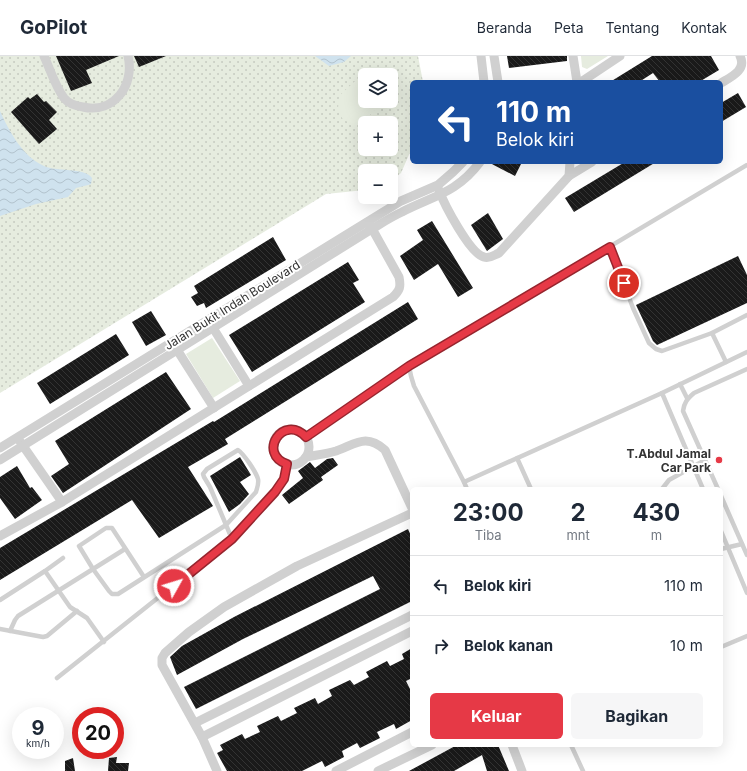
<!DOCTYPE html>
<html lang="id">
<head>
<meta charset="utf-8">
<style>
	:root { --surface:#fff; --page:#f6f6f7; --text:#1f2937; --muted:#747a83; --line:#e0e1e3; --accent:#e63946 }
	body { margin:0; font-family:Inter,sans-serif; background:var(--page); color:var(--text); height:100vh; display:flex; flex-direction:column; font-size:15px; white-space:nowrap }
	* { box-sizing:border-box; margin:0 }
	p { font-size:13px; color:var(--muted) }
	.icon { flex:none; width:22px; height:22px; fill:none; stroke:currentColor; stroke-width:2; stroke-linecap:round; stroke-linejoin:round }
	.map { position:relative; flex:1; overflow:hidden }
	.drawer { position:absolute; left:410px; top:431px; width:313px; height:260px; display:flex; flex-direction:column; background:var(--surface); border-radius:6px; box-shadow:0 4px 16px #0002 }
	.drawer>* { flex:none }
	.top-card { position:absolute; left:410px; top:24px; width:313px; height:84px; border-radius:6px; box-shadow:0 4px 16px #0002; background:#1a4fa0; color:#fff; overflow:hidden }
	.buttons { position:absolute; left:358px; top:12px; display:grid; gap:8px }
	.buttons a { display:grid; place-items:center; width:40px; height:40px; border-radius:6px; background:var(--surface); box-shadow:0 4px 16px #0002; font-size:20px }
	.speed { position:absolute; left:12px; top:651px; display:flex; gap:8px; font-size:20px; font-weight:700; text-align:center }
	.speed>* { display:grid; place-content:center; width:52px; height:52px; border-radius:50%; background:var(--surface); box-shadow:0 4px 16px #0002; line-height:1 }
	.speed small { font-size:10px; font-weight:400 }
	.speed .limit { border:6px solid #d22; background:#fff; color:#111 }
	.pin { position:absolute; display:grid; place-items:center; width:34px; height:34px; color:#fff; margin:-17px; border:2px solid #fff; border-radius:50%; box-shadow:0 1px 4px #0007 }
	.me { position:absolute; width:44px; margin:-22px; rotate:51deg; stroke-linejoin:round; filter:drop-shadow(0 0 3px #0008) }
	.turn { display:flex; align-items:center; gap:14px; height:84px; padding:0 20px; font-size:18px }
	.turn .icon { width:52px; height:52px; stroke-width:2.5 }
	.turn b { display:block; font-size:28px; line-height:34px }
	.eta { display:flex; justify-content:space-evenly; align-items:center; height:68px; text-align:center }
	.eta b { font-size:24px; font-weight:700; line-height:28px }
	.button { display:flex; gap:8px; margin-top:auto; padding:8px 20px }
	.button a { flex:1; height:46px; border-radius:6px; background:var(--accent); color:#fff; font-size:16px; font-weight:700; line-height:46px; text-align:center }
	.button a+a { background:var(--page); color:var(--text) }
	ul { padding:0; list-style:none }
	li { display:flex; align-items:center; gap:12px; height:60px; padding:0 20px; border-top:1px solid var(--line) }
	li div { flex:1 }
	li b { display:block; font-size:15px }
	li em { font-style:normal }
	header { display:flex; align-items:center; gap:24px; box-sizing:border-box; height:56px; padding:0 20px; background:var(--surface); border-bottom:1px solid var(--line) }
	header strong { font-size:19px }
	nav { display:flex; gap:22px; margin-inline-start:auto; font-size:14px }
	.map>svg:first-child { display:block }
	.grass { fill:url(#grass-dots); fill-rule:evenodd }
	.park { fill:#e6ecdf }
	.water { fill:url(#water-waves) }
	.building { fill:url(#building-back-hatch) }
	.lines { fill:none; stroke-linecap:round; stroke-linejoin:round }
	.lane { stroke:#d0d0d0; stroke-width:4.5 }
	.street { stroke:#d0d0d0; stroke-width:9 }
	.route-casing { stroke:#96252e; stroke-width:10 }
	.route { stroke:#e63946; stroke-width:7 }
	.poi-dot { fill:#e63946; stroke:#fff; stroke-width:1.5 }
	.labels { text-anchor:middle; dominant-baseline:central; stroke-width:4; stroke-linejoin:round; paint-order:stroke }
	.street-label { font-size:12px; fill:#333; stroke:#fff }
	.poi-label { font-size:12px; font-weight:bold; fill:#333; stroke:#fff; text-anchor:end }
</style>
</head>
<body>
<header>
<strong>GoPilot</strong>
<nav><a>Beranda</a><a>Peta</a><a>Tentang</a><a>Kontak</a></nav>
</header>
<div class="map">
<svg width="747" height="715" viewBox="0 0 747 715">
	<defs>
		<pattern id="grass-dots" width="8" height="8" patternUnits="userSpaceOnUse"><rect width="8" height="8" fill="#e6ecdf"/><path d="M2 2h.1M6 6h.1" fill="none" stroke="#c6cbc0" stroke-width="1.8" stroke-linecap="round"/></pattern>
		<pattern id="water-waves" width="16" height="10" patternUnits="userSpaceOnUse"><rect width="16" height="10" fill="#cfe2ee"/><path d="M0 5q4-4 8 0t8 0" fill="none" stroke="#b2c2cd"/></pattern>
		<pattern id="building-back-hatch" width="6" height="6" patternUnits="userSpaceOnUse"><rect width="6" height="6" fill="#1a1a1a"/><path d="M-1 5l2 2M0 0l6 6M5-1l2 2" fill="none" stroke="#333"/></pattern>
	</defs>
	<rect width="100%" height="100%" fill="#fff"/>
	<path class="grass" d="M0,0H418L423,26H412V92L401,117L391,125V115H365V134L326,138L0,337ZM365,19H391V45H365ZM365,67H391V93H365Z"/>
	<g class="park">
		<path d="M581,0H608L587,13L582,11Z"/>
		<path d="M369,12L382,19H365V45H384C375,56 366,63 354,68L343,64L338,53L339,40Z"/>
		<path d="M212,282L240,325L213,342L186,298Z"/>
	</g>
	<g class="water">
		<path d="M315,0H351L344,6L329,10Z"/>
		<path d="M0,55C9,75 23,101 44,110C56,116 84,111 92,122L91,128L88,129L76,132L68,141L36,148L0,160Z"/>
	</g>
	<g class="building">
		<path d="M56,0H119L86,14L92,27L71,35Z"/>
		<path d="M134,0H166L139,11Z"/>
		<path d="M507,0H567V5L509,12Z"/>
		<path d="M652,0H711L719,14L699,26H660L653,17L639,26H610Z"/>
		<path d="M738,37L746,51L721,66V47Z"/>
		<path d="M37,38L44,46L46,45L57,56L49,64L57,73L39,88L11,56L28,41L30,43Z"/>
		<path d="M488,106H522L515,120Z"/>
		<path d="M625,106H656L574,156L565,142Z"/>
		<path d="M488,157L503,183L487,195L471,169Z"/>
		<path d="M432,165L473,232L458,241L438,208L414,224L400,200L423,184L417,174Z"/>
		<path d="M273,181L286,204L206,252L204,247L197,250L191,241L198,237L194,230Z"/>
		<path d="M738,200L747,219V247L657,289L653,285L636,249Z"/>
		<path d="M348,206L359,224L353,227L365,246L252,316L229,279Z"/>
		<path d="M408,246L418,263L225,383L228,388L188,411L213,450L159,482L132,444L0,524V492L213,365L214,366L248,345Z"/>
		<path d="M151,255L166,279L146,290L132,266Z"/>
		<path d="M116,278L129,299L50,348L37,327Z"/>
		<path d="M166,316L191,353L63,437L51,420L69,408L55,385Z"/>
		<path d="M240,401L251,419L240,426L249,438L240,448L229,456L210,420Z"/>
		<path d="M333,402L338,409L321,421L323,424L289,448L282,439L303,422L298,415L310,406L315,412L327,403Z"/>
		<path d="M17,410L30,432L32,431L42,444L15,463L0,442V421Z"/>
		<path d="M408,473L412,482V545L196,653L184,631L380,533L373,520L243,583L177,619L170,601L182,590L234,561Z"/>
		<path d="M412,592V622L406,625L412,637V664L396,673L394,668L377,676L380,682L360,692L357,687L342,695L344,701L325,711L322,705L302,715H227L217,697L223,694L220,689L242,678L245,683L260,676L257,670L278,660L281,665L297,657L294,652L315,642L318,648L332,640L329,634L350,624L354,629L369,621L366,616L387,605L390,610L404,603L402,598Z"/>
		<path d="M457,689H498L509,715H487L482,699L454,715H409Z"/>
		<path d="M117,701L116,707H129L128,715H108L109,702Z"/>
		<path d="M73,702L75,715H65V705Z"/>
	</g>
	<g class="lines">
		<g class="lane">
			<path d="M610,191L633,252L649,287L656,293L662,295L712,277L747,259"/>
			<path d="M712,277L726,306"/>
			<path d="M680,328L687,342"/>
			<path d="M306,381L409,310"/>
			<path d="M517,402L531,433"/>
			<path d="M464,426L414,330L411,320L409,310L747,109"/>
			<path d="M467,433L464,426L662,337"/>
			<path d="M662,433L669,424L705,404"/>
			<path d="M703,433L662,337L747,296"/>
			<path d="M718,433L683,355C684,347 687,343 694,337L747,313"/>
			<path d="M721,440L747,499"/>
			<path d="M721,475L747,537"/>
			<path d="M721,493L742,488"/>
			<path d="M45,515L70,551L87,562L104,586"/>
			<path d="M144,521L112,472H106L79,490L93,513L109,535L112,538H118L226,469L256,436C257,432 259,428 258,423C256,416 244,398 238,394L207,413L203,418L204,421L210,431L232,483"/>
			<path d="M0,544L45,515L63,502"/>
			<path d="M0,573L43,581L47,580L77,555"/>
			<path d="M10,575L15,564L18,560L125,493"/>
			<path d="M721,591L747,580"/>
			<path d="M57,622L232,483L275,436L284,423L287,408"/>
			<path d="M571,689L583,715"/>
		</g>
		<g class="street">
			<path d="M44,0C50,13 55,30 64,42C68,47 76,50 83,51C114,58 135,29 128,0"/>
			<path d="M481,0L484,26"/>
			<path d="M494,0L498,26"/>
			<path d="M573,0L577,26"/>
			<path d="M581,26L620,0"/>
			<path d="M721,27C731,21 747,14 740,0"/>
			<path d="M569,120L592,106"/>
			<path d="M439,134C444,148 470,198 484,201C490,203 494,199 499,197L569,120L570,106"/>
			<path d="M174,289L214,352"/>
			<path d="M249,330L393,241C400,234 401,231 399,221L370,169"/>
			<circle cx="291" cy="391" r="18"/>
			<path d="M19,384L62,446"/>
			<path d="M0,392L401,145L438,129L453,116L463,106"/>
			<path d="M306,401C316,399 326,398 336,395C356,388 366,377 385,394L412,452"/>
			<path d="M0,404L372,173C382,167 391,161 402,156C433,140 457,137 480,106"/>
			<path d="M0,480L62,446L249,330L210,267"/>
			<path d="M195,667L412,559"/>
			<path d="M202,681L412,575"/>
			<path d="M512,689L522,715"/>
			<path d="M217,715L202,681L162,609V602L165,597L189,576L224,551L297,510L412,457"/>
			<path d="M336,715L412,676"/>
			<path d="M378,715L432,689"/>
		</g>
	</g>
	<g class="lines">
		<defs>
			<path id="route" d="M174,530L232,483L275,436L284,423L287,408C257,398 283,357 306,381L409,310L610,191L624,227"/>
		</defs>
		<use href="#route" class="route-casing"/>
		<use href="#route" class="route"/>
	</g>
	<circle class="poi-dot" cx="719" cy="404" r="4"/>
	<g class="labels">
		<g class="street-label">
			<text transform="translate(232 249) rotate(-32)">Jalan Bukit Indah Boulevard</text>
		</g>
		<g class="poi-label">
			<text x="711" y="397">T.Abdul Jamal<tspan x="711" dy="14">Car Park</tspan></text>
		</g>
	</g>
</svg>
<div class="buttons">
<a><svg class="icon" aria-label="layers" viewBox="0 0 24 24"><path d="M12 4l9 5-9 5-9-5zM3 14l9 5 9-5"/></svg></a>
<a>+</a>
<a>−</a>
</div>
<div class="speed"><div>9<small>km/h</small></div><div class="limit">20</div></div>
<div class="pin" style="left:624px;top:227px;background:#d93025"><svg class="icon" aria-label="arrive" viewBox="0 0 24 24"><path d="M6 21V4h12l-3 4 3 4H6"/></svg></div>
<svg class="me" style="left:174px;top:530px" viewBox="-20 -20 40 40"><circle r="17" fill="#e63946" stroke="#fff" stroke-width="3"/><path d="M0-11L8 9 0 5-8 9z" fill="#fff"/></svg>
<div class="top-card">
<div class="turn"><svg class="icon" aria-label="left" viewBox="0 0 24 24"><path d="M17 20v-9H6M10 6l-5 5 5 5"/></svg><div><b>110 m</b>Belok kiri</div></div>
</div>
<section class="drawer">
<div class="eta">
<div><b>23:00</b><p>Tiba</p></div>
<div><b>2</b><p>mnt</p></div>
<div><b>430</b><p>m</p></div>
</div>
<ul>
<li><svg class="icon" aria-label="left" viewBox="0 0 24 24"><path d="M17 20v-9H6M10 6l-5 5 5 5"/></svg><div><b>Belok kiri</b></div><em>110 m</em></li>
<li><svg class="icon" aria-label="right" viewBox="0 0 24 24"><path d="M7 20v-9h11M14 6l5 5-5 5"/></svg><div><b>Belok kanan</b></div><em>10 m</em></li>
</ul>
<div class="button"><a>Keluar</a><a>Bagikan</a></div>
</section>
</div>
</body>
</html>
